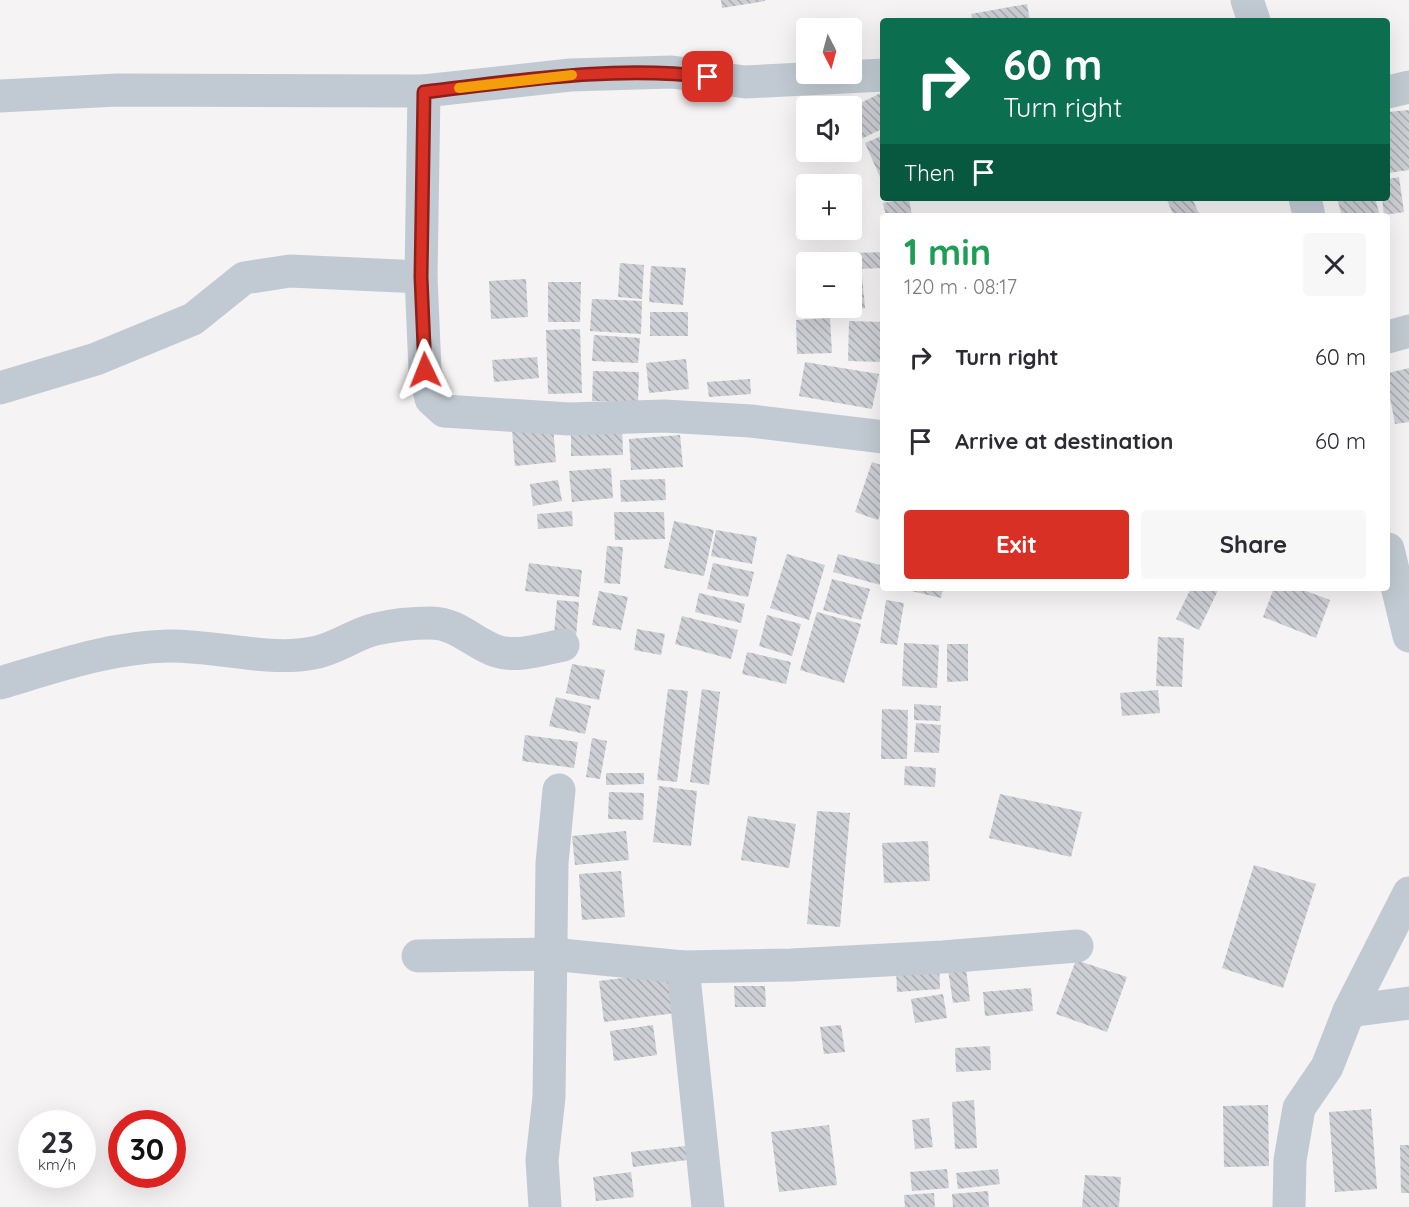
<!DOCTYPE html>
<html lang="en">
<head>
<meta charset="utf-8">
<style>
	:root { --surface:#fff; --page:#f7f7f7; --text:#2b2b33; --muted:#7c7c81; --accent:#d93025 }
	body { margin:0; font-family:Quicksand,sans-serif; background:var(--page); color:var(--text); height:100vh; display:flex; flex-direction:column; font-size:22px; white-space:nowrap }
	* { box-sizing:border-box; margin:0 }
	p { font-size:20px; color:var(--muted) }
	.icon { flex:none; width:33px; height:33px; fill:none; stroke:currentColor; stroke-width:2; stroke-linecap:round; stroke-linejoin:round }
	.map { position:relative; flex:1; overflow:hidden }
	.drawer { position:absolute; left:880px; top:213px; width:510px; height:378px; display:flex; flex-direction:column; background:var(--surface); border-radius:6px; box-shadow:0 6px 24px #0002 }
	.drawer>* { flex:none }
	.banner { position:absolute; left:880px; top:18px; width:510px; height:183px; border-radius:6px; box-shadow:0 6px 24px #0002; background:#0b6e4f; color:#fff; overflow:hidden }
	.needle { width:39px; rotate:174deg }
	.buttons { position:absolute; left:796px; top:18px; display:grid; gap:12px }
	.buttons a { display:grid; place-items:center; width:66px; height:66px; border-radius:6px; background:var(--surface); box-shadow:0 6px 24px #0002; font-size:30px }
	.speed { position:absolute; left:18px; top:1110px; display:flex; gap:12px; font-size:30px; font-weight:700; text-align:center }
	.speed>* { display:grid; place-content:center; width:78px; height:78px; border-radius:50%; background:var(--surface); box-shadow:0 6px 24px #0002; line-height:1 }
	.speed small { font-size:15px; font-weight:400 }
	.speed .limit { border:9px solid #d22; background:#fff; color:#111 }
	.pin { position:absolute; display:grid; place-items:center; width:51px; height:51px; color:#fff; margin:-26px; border-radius:12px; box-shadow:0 3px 9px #0006 }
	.me { position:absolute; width:66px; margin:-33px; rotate:358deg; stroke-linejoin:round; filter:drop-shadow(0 0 4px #0008) }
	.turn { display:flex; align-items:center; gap:21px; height:126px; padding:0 24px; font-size:27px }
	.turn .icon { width:78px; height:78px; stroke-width:2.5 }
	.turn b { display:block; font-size:42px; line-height:51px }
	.then { display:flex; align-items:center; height:57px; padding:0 24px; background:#0003; gap:12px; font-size:22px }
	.round { display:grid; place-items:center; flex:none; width:63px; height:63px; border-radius:6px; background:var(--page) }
	.head { display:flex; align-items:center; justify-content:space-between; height:102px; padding:0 24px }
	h1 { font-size:36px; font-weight:700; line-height:45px; color:#1e9e55 }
	.button { display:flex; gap:12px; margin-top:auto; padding:12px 24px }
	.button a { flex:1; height:69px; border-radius:6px; background:var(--accent); color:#fff; font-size:24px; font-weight:700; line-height:69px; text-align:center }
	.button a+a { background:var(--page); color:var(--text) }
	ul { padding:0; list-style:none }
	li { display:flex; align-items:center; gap:18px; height:84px; padding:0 24px }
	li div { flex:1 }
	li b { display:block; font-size:22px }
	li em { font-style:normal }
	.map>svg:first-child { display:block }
	.building { fill:url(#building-back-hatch) }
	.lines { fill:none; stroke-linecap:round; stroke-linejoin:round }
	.minor { stroke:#c1cad2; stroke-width:33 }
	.route-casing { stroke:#8d1f18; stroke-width:15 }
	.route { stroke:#d93025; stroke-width:10 }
	.slow { stroke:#f59e0b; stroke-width:10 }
</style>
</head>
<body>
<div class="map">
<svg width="1409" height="1207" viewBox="0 0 1409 1207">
	<defs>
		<pattern id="building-back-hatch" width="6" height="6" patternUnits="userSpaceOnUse" patternTransform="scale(1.5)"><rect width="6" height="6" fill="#cdcfd5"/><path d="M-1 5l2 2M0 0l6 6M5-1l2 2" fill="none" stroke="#a8abb0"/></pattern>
	</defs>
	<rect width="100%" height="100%" fill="#f5f3f3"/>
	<g class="building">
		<path d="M721,0H765V1L722,8Z"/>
		<path d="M1027,4L1030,21H973L971,14Z"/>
		<path d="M881,93L884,128L861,139L852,120V107Z"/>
		<path d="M1409,110V170L1388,173V112Z"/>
		<path d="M884,135V186L865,143Z"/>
		<path d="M1399,177L1404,212L1384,215L1382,198H1388V179Z"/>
		<path d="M909,198L912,216H886L883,203Z"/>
		<path d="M1166,198H1192L1200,216H1174Z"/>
		<path d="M1337,198H1375L1380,216H1342Z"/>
		<path d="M884,252V268L856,269L855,253Z"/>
		<path d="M620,263L644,265L642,299L618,297Z"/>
		<path d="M651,266L686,268L683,305L649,302Z"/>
		<path d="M862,276L865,308L824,312V308H852V277Z"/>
		<path d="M526,279L528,317L491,319L489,281Z"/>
		<path d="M548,282H581L580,322H548Z"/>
		<path d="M592,299L642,301L641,334L590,331Z"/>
		<rect x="650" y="312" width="38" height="24"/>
		<path d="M830,318L832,353L797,354L796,320Z"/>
		<path d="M849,321L884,322V362L848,361Z"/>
		<path d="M580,329L582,393L548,394L546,330Z"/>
		<path d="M594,335L640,338L638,363L592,361Z"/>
		<path d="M537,357L539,378L494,382L492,360Z"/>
		<path d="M686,359L689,389L649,393L646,363Z"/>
		<path d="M805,362L879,374L872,409L799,396Z"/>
		<path d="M1409,368V422L1395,424L1388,387V373Z"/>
		<path d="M593,371L639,372L638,402L592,401Z"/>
		<path d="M750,379L751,394L709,397L707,382Z"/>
		<path d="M622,425L623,455L571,456V426Z"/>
		<path d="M553,427L556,462L515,466L512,431Z"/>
		<path d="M680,435L683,467L631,470L629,439Z"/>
		<path d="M872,462L884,466V504L878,520L855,512Z"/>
		<path d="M611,468L613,498L572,502L569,471Z"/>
		<path d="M665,479L666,500L621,502L620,480Z"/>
		<path d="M558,480L562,501L533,506L530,484Z"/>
		<path d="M572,511L573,526L538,529L537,514Z"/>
		<path d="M614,512H664L665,539L615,540Z"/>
		<path d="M674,521L714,530L704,576L664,568Z"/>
		<path d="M716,530L757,537L752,564L711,556Z"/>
		<path d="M607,546L623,547L620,584L604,583Z"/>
		<path d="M787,554L825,565L809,620L770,608Z"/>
		<path d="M838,554L884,566V586L833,572Z"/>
		<path d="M529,563L582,570L579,597L525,591Z"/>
		<path d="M713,563L754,572L748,597L707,589Z"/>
		<path d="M832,579L870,589L861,620L823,610Z"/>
		<path d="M907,588H943L941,598L907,590Z"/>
		<path d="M1191,588H1219L1199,630L1176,619Z"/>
		<path d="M1274,588H1298L1330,600L1316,638L1263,617Z"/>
		<path d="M599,591L628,597L621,630L592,625Z"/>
		<path d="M699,593L745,604L741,623L695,612Z"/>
		<path d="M557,600L579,602L576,637L554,634Z"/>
		<path d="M886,600L904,603L897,645L880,643Z"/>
		<path d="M817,612L861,624L844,683L800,670Z"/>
		<path d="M767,615L801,624L792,656L759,646Z"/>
		<path d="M682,616L738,630L731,659L675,644Z"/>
		<path d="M637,629L665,634L661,655L634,650Z"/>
		<path d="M1158,637L1184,638L1182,687L1156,686Z"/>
		<path d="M904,643L939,645L937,688L902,686Z"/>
		<path d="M947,644H968V681L947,682Z"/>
		<path d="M747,652L791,662L786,684L742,674Z"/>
		<path d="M572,664L605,670L599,700L566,693Z"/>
		<path d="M668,689L688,691L677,782L657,780Z"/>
		<path d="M702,689L720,692L709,785L690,782Z"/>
		<path d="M1158,690L1160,713L1122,716L1120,693Z"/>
		<path d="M556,697L591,706L585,734L549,726Z"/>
		<path d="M914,704L941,706L940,721L914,720Z"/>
		<path d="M882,709L908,710L907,759H881Z"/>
		<path d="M916,723L941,725L939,753L914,752Z"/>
		<path d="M525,735L578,742L574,768L522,761Z"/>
		<path d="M592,738L607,741L600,779L586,777Z"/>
		<path d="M905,766L936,768L935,787L904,785Z"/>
		<path d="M606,773H644V784L606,785Z"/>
		<path d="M659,786L697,791L691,846L653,842Z"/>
		<path d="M609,792L644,793L643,820L608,819Z"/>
		<path d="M1000,794L1082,812L1071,857L989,838Z"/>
		<path d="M817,811L850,813L840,927L807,924Z"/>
		<path d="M748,816L796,824L789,868L741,860Z"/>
		<path d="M626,831L629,860L575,865L572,836Z"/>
		<path d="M928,841L930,881L884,883L882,843Z"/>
		<path d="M1254,865L1316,884L1283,988L1222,968Z"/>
		<path d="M621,871L625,917L582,920L579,874Z"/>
		<path d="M965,960L970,1001L953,1003L947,963Z"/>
		<path d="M1076,960L1127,977L1107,1032L1056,1014Z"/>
		<path d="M939,964L940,989L897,992L896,967Z"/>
		<path d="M671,972L676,1013L604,1022L599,981Z"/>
		<path d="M734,986H765L766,1007H735Z"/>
		<path d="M1031,988L1033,1011L985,1016L983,992Z"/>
		<path d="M943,994L947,1018L915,1023L911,999Z"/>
		<path d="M653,1025L657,1055L614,1061L610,1031Z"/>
		<path d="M841,1025L845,1052L824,1054L820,1027Z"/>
		<path d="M990,1046L991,1070L956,1072L955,1048Z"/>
		<path d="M974,1100L977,1148L955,1149L952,1102Z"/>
		<path d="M1268,1105L1269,1166L1224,1167L1223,1106Z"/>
		<path d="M1371,1109L1377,1189L1335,1192L1329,1112Z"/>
		<path d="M929,1118L933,1147L915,1149L912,1120Z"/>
		<path d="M829,1125L837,1185L779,1192L771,1132Z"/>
		<path d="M694,1145L695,1159L633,1167L631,1152Z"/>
		<path d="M1400,1145H1409V1193H1401Z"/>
		<path d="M947,1169L949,1188L912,1191L910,1172Z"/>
		<path d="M998,1169L1000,1184L958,1189L956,1173Z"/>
		<path d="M631,1172L634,1197L596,1201L593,1177Z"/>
		<path d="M1085,1175L1121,1177L1119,1207H1082Z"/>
		<path d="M988,1191L989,1207H953L952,1194Z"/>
		<path d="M934,1193L935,1207H905L904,1195Z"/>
	</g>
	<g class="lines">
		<g class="minor">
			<path d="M1247,0L1254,21"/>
			<path d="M424,91L421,277L425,370L431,399L444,411L569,419L664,416L751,421L884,437"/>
			<path d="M1388,92L1409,87"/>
			<path d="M0,96L117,90L424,91L570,75L672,72L745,82L884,75"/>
			<path d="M1305,198L1309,216"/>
			<path d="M1388,337L1409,331"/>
			<path d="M0,388L96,359L193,319L244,278L290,271L421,277"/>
			<path d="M1388,549L1409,636"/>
			<path d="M0,683C54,667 111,647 168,646C214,645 268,662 313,653C336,649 354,634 376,629C393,625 414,623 431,623C457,623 473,643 496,651C517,658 543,649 563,645"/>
			<path d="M418,956L551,954L683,967L791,965L943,957L1077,946"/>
			<path d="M683,967L708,1207"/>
			<path d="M1349,1011L1409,1003"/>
			<path d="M545,1207L542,1160L549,1097L552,863L559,790"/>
			<path d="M1289,1207L1290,1160L1299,1108L1327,1067L1349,1011L1409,893"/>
		</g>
	</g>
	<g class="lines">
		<defs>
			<path id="route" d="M425,370L421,277L424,92C518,81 614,65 708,77"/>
		</defs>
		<use href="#route" class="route-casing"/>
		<use href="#route" class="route"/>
		<path class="slow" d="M459,88L572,75"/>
	</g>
</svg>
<div class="buttons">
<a><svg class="needle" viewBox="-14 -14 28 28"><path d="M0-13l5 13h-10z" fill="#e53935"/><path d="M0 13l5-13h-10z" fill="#7c7c81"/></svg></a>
<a><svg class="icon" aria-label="sound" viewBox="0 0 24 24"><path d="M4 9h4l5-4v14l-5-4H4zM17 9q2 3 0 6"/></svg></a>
<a>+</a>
<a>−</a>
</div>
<div class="speed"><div>23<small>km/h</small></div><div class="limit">30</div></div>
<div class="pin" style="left:708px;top:77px;background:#d93025"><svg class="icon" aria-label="arrive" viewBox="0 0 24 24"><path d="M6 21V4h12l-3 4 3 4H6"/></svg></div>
<svg class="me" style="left:425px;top:370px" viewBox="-20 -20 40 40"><path d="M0-17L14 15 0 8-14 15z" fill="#d93025" stroke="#fff" stroke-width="4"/></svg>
<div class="banner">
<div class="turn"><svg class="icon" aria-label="right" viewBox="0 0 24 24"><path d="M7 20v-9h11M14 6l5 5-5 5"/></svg><div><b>60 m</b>Turn right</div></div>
<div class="then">Then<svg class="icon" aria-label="arrive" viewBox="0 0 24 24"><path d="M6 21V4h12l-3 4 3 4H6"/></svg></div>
</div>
<section class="drawer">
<div class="head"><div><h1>1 min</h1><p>120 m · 08:17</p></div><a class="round"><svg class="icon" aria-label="close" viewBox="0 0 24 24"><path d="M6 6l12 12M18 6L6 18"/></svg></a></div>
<ul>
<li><svg class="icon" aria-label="right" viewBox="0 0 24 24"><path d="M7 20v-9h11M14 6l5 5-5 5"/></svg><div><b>Turn right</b></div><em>60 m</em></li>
<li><svg class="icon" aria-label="arrive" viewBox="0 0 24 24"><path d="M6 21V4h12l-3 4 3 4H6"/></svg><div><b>Arrive at destination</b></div><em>60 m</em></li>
</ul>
<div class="button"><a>Exit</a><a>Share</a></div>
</section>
</div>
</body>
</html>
